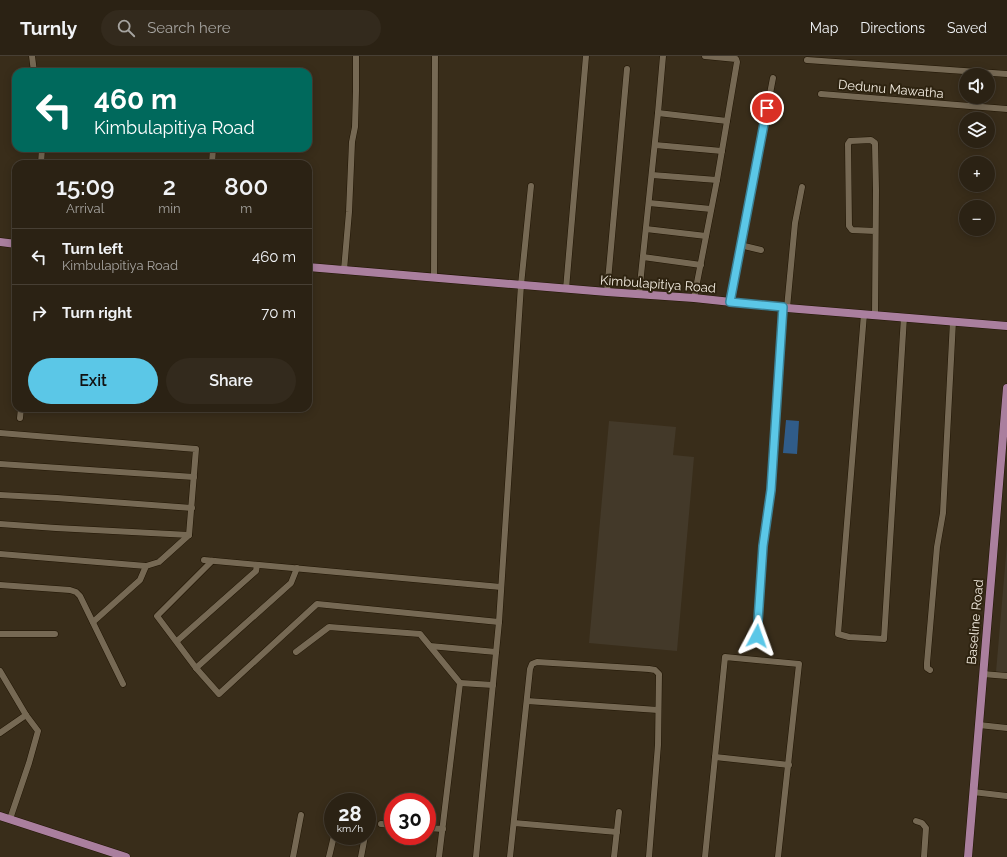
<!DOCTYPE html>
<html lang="en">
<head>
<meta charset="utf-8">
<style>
	:root { --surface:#2b2214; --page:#332a1d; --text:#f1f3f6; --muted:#a6a4a0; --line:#473f34; --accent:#5bc7e7 }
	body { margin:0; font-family:Raleway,sans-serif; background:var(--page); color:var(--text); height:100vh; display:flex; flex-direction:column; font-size:15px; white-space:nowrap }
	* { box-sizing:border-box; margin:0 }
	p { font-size:13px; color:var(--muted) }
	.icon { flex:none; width:22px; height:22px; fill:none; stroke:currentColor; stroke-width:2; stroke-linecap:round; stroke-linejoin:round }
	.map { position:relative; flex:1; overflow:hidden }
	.sheet { position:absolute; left:12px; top:104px; width:300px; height:252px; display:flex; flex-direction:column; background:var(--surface); border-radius:12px; box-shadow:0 2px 10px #0003,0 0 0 1px var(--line) }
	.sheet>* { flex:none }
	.hud { position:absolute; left:12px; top:12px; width:300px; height:84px; border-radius:12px; box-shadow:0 2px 10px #0003,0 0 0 1px var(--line); background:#00695c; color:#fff; overflow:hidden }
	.tools { position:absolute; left:959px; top:12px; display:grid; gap:8px }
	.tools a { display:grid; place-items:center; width:36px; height:36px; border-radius:50%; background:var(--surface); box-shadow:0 2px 10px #0003,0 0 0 1px var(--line); font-size:20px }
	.speed { position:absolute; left:324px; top:737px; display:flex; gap:8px; font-size:20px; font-weight:700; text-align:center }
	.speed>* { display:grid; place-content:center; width:52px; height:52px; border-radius:50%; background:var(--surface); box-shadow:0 2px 10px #0003,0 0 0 1px var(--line); line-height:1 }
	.speed small { font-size:10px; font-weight:400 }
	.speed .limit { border:6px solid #d22; background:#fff; color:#111 }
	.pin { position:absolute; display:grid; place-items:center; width:34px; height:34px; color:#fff; margin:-17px; border:2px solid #fff; border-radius:50%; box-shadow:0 1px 4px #0007 }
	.me { position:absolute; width:44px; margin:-22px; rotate:4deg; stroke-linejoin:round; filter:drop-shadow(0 0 3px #0008) }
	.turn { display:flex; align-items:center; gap:14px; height:84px; padding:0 16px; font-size:18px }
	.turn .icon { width:52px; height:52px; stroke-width:2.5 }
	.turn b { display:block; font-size:28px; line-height:34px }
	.eta { display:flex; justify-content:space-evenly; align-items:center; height:68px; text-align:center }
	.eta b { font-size:24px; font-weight:600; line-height:28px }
	.button { display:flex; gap:8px; margin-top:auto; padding:8px 16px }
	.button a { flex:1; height:46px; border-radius:24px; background:var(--accent); color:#111; font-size:16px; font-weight:600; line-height:46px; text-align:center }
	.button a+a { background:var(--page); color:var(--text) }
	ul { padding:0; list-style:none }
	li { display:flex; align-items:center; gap:12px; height:56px; padding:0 16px; border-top:1px solid var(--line) }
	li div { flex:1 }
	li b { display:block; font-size:15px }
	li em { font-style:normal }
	header { display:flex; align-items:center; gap:24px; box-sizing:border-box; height:56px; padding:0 20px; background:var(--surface); border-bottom:1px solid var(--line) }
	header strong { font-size:19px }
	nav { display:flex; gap:22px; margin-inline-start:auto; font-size:14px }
	.search { width:280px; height:36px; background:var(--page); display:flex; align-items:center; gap:10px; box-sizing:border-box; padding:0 14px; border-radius:22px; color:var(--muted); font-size:15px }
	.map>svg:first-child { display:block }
	.industrial { fill:#433929 }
	.water { fill:#305c89 }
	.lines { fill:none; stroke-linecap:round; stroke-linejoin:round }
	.minor-casing { stroke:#201504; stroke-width:7 }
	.major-casing { stroke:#201504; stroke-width:9 }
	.minor { stroke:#766954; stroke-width:6 }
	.major { stroke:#aa7f9e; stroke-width:8 }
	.route-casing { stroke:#3b8196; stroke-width:10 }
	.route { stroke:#5bc7e7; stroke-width:7 }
	.labels { text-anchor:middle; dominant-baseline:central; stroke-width:4; stroke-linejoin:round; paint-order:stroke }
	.street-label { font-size:13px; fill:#f3ece0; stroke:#2e2310 }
</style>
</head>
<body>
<header>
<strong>Turnly</strong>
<div class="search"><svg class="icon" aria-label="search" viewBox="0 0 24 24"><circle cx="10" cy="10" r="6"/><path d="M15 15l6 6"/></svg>Search here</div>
<nav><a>Map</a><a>Directions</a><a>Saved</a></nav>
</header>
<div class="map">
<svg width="1007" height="801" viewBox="0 0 1007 801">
	<rect width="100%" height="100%" fill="#392d1a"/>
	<g class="industrial">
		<path d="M609,365L676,371L673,399L694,401L677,595L589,587Z"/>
		<path d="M1007,488V617L996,616Z"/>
	</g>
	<path class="water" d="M786,364L799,365L797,398L783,397Z"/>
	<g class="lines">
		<defs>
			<g id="minor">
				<path d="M32,0L34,16"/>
				<path d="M807,4L1007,18"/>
				<path d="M821,38L1007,53"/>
				<path d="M658,57L727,65"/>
				<path d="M655,89L722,95"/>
				<path d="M41,108L42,92"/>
				<path d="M212,108L213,92"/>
				<path d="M652,119L717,124"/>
				<path d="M649,147L711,153"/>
				<path d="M646,173L706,180"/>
				<path d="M875,175L852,174L849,170L848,88L850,85L871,84L875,87L876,134L875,259"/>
				<path d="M740,189L761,194"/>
				<path d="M643,201L701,209"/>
				<path d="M344,214L349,156L352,86L355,71L356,35V0"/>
				<path d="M434,222L435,0"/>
				<path d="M566,233L586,0"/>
				<path d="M607,236L627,13"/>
				<path d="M639,238L658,57L663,0"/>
				<path d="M694,242L717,124L737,6L736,3L705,0"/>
				<path d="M730,246L773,22"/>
				<path d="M787,252L795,167L802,131"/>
				<path d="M864,258L838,578L849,581L884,583L904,261"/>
				<path d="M20,362L21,352"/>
				<path d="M0,377L196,393L189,479L159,506L146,510L140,524L93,566"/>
				<path d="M0,408L194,421"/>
				<path d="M0,439L57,442L192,452"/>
				<path d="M0,468L56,472L189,479"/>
				<path d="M0,498L146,510"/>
				<path d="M204,504L501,531"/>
				<path d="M212,505L157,560L196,612L219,638L317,548L499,566"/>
				<path d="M0,529L70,534L76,536L80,540L123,628"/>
				<path d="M0,578H55"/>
				<path d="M757,580L763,490L771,433L783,251"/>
				<path d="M177,585L256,515L257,509"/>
				<path d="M430,590L496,596"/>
				<path d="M296,596L329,571L420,578L460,627L439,801"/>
				<path d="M196,612L291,527L297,512"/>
				<path d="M930,614L927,612V607L937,491L943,457L953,265"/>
				<path d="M0,615L26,659L38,675L29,707L10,763"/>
				<path d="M983,618L1007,620"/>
				<path d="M460,627L493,629"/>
				<path d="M527,645L658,654"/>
				<path d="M979,669L1007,672"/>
				<path d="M0,677L26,659"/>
				<path d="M715,701L789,709"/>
				<path d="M973,736L1007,740"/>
				<path d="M916,765L922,767L926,772L924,801"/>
				<path d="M514,767L617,776"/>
				<path d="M381,768L393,769"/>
				<path d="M427,772L443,773"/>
				<path d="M293,801L301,759"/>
				<path d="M329,801L334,780"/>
				<path d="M361,801L365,780"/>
				<path d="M476,801L499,566L521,229L531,130"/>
				<path d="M510,801L530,613L532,608L537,606L649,613L655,614L659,618L658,689L649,801"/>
				<path d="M614,801L619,756"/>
				<path d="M705,801L725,601L799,608L778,801"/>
			</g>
			<g id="major">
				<path d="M0,186L16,188"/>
				<path d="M308,211L607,236L694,242L787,252L1007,270"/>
				<path d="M0,760L126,801"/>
				<path d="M968,801L1007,332"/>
			</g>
		</defs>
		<use href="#minor" class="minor-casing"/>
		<use href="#major" class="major-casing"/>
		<use href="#minor" class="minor"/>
		<use href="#major" class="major"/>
	</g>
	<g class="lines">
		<defs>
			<path id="route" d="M757,580L763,490L771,434L783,251L730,246L767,52"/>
		</defs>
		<use href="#route" class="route-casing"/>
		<use href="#route" class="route"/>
	</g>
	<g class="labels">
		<g class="street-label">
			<text transform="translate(891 33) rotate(5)">Dedunu Mawatha</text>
			<text transform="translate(658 228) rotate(4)">Kimbulapitiya Road</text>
			<text transform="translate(975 566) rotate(-85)">Baseline Road</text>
		</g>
	</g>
</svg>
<div class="tools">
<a><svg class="icon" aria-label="sound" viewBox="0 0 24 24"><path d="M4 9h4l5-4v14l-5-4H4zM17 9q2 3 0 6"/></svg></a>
<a><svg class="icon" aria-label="layers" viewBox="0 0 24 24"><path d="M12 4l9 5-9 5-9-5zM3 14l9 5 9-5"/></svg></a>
<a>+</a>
<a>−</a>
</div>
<div class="speed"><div>28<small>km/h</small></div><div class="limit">30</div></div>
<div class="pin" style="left:767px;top:52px;background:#d93025"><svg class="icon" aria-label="arrive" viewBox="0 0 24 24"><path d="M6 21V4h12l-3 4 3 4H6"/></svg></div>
<svg class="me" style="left:757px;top:580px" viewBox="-20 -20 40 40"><path d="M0-17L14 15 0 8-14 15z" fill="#5bc7e7" stroke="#fff" stroke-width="4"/></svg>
<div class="hud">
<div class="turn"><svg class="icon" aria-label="left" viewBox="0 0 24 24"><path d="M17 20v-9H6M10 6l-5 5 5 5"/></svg><div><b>460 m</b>Kimbulapitiya Road</div></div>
</div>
<section class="sheet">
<div class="eta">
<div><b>15:09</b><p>Arrival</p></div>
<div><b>2</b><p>min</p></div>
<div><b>800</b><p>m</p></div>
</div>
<ul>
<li><svg class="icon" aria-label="left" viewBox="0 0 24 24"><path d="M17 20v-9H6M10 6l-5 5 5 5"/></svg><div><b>Turn left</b><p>Kimbulapitiya Road</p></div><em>460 m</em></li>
<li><svg class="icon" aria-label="right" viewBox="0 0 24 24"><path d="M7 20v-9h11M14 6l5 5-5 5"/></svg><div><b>Turn right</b></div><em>70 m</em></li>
</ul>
<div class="button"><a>Exit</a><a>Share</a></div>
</section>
</div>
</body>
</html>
